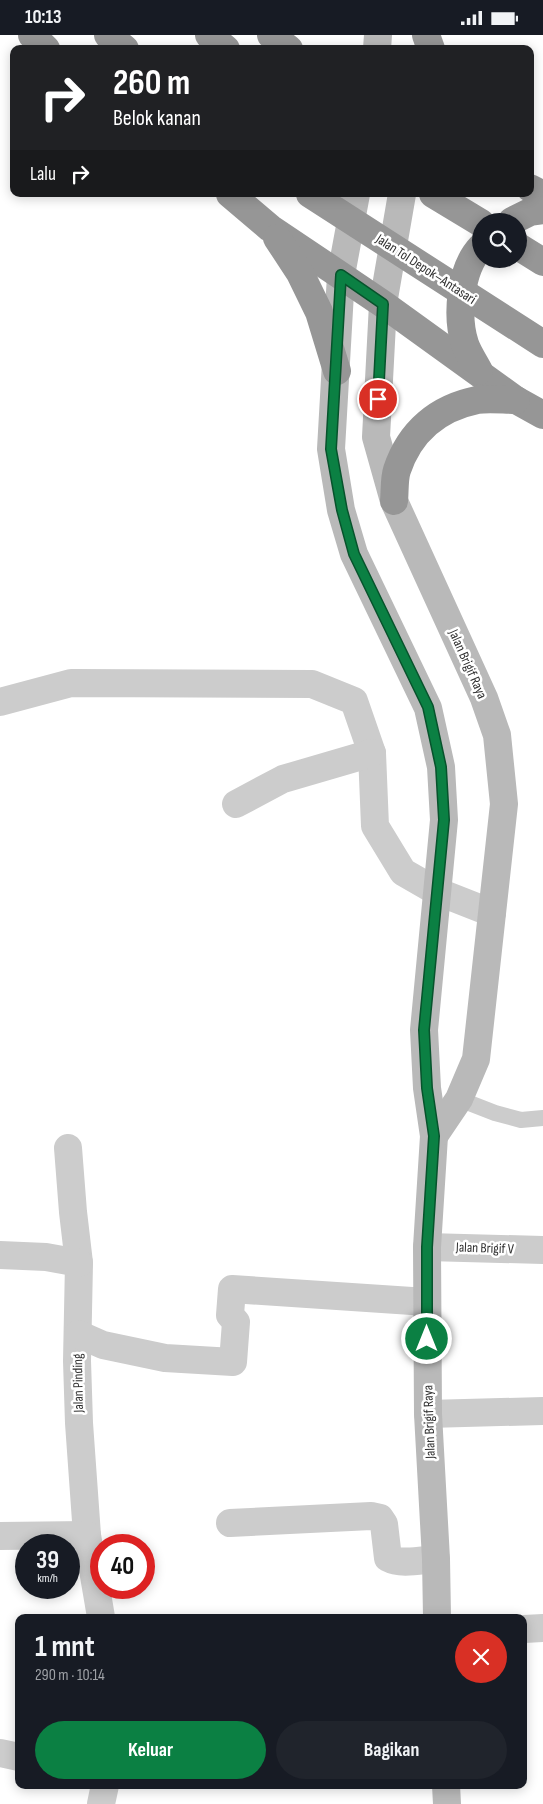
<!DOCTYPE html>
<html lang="id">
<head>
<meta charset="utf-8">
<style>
	:root { --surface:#171b24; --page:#20242c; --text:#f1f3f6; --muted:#9ea1a6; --accent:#0b8043 }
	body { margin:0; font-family:"Sofia Sans Condensed",sans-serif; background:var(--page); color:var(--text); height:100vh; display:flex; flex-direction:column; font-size:19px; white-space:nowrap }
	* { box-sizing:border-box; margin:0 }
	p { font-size:16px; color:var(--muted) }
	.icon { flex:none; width:28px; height:28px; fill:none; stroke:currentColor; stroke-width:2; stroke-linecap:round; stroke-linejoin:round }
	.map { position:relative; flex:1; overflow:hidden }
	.side { position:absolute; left:15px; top:1579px; width:512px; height:175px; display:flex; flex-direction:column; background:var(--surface); border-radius:10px; box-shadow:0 2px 12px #0003 }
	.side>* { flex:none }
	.hud { position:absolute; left:10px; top:10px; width:524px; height:152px; border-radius:10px; box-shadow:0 2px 12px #0003; background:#202124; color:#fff; overflow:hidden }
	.fabs { position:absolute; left:472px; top:178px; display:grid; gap:10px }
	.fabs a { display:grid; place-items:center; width:55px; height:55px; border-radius:50%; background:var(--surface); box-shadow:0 2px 12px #0003; font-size:25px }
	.speed { position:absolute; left:15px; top:1499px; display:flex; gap:10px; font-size:25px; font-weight:700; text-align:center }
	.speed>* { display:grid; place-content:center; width:65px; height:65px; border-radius:50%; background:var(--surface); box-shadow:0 2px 12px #0003; line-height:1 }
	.speed small { font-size:12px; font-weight:400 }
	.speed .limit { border:8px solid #d22; background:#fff; color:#111 }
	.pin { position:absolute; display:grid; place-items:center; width:42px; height:42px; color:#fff; margin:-21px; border:2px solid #fff; border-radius:50%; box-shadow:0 1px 5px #0007 }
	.me { position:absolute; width:55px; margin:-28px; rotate:0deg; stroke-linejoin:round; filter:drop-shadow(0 0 4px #0008) }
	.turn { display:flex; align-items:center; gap:18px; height:105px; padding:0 20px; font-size:22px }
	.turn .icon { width:65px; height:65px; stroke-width:2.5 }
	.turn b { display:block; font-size:35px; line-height:42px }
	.then { display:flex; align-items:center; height:48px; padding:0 20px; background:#0003; gap:10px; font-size:19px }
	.round { display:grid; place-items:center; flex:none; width:52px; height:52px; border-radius:26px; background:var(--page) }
	.summary { display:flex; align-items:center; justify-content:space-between; height:85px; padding:0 20px }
	h1 { font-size:30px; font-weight:700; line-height:38px }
	.button { display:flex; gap:10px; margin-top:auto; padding:10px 20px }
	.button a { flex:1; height:58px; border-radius:30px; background:var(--accent); color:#fff; font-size:20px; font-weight:700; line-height:58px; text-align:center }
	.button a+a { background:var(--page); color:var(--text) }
	.status { display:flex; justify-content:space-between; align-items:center; height:35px; padding:0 25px; background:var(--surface); direction:ltr }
	.status svg { height:14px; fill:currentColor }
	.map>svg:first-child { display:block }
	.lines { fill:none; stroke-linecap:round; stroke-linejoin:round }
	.lane { stroke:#ccc; stroke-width:16 }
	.street { stroke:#ccc; stroke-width:28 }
	.secondary { stroke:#b9b9b9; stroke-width:28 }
	.highway { stroke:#969696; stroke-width:28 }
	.route-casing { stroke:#07532c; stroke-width:12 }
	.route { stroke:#0b8043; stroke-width:9 }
	.labels { text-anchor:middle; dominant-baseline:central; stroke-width:5; stroke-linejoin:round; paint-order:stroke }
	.street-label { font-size:14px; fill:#2f2f2f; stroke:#fff }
</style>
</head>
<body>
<div class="status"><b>10:13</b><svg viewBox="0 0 49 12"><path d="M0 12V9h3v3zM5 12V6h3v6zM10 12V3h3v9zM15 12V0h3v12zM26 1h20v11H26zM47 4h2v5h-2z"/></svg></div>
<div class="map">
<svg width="543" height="1769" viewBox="0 0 543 1769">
	<rect width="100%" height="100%" fill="#fff"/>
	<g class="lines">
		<path class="lane" d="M459,1064L495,1078L521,1085L543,1083"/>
		<g class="street">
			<path d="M0,667L71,648L312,649L354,666L372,718L375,791L403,837L436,856L492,878"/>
			<path d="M236,769L283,744L372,718"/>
			<path d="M68,1113L73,1177L79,1228L77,1326L79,1388L87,1500L101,1582"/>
			<path d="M427,1212L543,1215"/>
			<path d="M0,1220L46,1222L79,1228"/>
			<path d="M78,1299L103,1310L165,1323L233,1327L236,1287L230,1280L232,1254L427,1267"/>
			<path d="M428,1379L543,1376"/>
			<path d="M230,1488L371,1481L380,1483L384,1489L388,1523C401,1530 421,1525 436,1524"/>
			<path d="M0,1501L87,1500"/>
			<path d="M524,1594L543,1593"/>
			<path d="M0,1718L19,1722"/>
			<path d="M101,1769L105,1750"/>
		</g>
		<g class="secondary">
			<path d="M377,14L378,0"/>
			<path d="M356,159L341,240L331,414L341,475L354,519L428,673L441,732L444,785L424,995L427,1053L434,1101L427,1212L428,1379L436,1524L437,1582"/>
			<path d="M402,159L383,269L376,402L394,466L484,663L497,700L504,769L476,1024L459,1064L434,1101"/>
			<path d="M446,1750L447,1769"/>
		</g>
		<g class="highway">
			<path d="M32,0L46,14"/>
			<path d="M108,0L125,14"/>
			<path d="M209,0L226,14"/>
			<path d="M271,0L289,14"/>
			<path d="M426,0L431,14"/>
			<path d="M530,153L543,160"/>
			<path d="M230,159L270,193L383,269L516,365L543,380"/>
			<path d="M310,159L543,309"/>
			<path d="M433,159L481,188"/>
			<path d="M512,186L530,177L543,175"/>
			<path d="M277,203L300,238L319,277L337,336"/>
			<path d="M519,212L543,227"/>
			<path d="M479,336C475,328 468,318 465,309C456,281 460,234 481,212"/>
			<path d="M394,466C395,456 394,444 397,435C410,396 438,373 477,365C489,363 504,365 516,365"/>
		</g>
	</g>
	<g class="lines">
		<defs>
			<path id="route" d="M378,364L383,269L341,240L331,414L342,475L354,519L428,672L441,732L444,785L424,995L427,1053L434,1101L427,1212V1304"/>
		</defs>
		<use href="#route" class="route-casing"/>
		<use href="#route" class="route"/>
	</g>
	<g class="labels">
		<g class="street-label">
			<text transform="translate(426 234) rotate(33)">Jalan Tol Depok–Antasari</text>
			<text transform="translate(468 629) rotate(66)">Jalan Brigif Raya</text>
			<text transform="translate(485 1213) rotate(2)">Jalan Brigif V</text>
			<text transform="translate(78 1348) rotate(-91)">Jalan Pinding</text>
			<text transform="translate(429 1387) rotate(-92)">Jalan Brigif Raya</text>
		</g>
	</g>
</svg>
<div class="fabs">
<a><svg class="icon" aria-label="search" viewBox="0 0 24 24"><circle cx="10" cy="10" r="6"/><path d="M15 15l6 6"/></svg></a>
</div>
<div class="speed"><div>39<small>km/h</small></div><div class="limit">40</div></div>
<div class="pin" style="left:378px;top:364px;background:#d93025"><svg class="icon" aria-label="arrive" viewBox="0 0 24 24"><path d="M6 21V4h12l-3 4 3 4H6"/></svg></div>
<svg class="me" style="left:427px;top:1304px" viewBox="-20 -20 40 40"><circle r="17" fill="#0b8043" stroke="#fff" stroke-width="3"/><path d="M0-11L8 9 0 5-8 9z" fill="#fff"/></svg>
<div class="hud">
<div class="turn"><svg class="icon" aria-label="right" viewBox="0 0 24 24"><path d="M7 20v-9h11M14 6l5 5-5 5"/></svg><div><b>260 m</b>Belok kanan</div></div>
<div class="then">Lalu<svg class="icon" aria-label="right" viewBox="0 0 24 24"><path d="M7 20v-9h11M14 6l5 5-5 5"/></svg></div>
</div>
<section class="side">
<div class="summary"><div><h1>1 mnt</h1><p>290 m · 10:14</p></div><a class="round" style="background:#d93025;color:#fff"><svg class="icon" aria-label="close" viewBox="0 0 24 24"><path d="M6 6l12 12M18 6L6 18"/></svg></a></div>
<div class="button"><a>Keluar</a><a>Bagikan</a></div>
</section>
</div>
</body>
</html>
